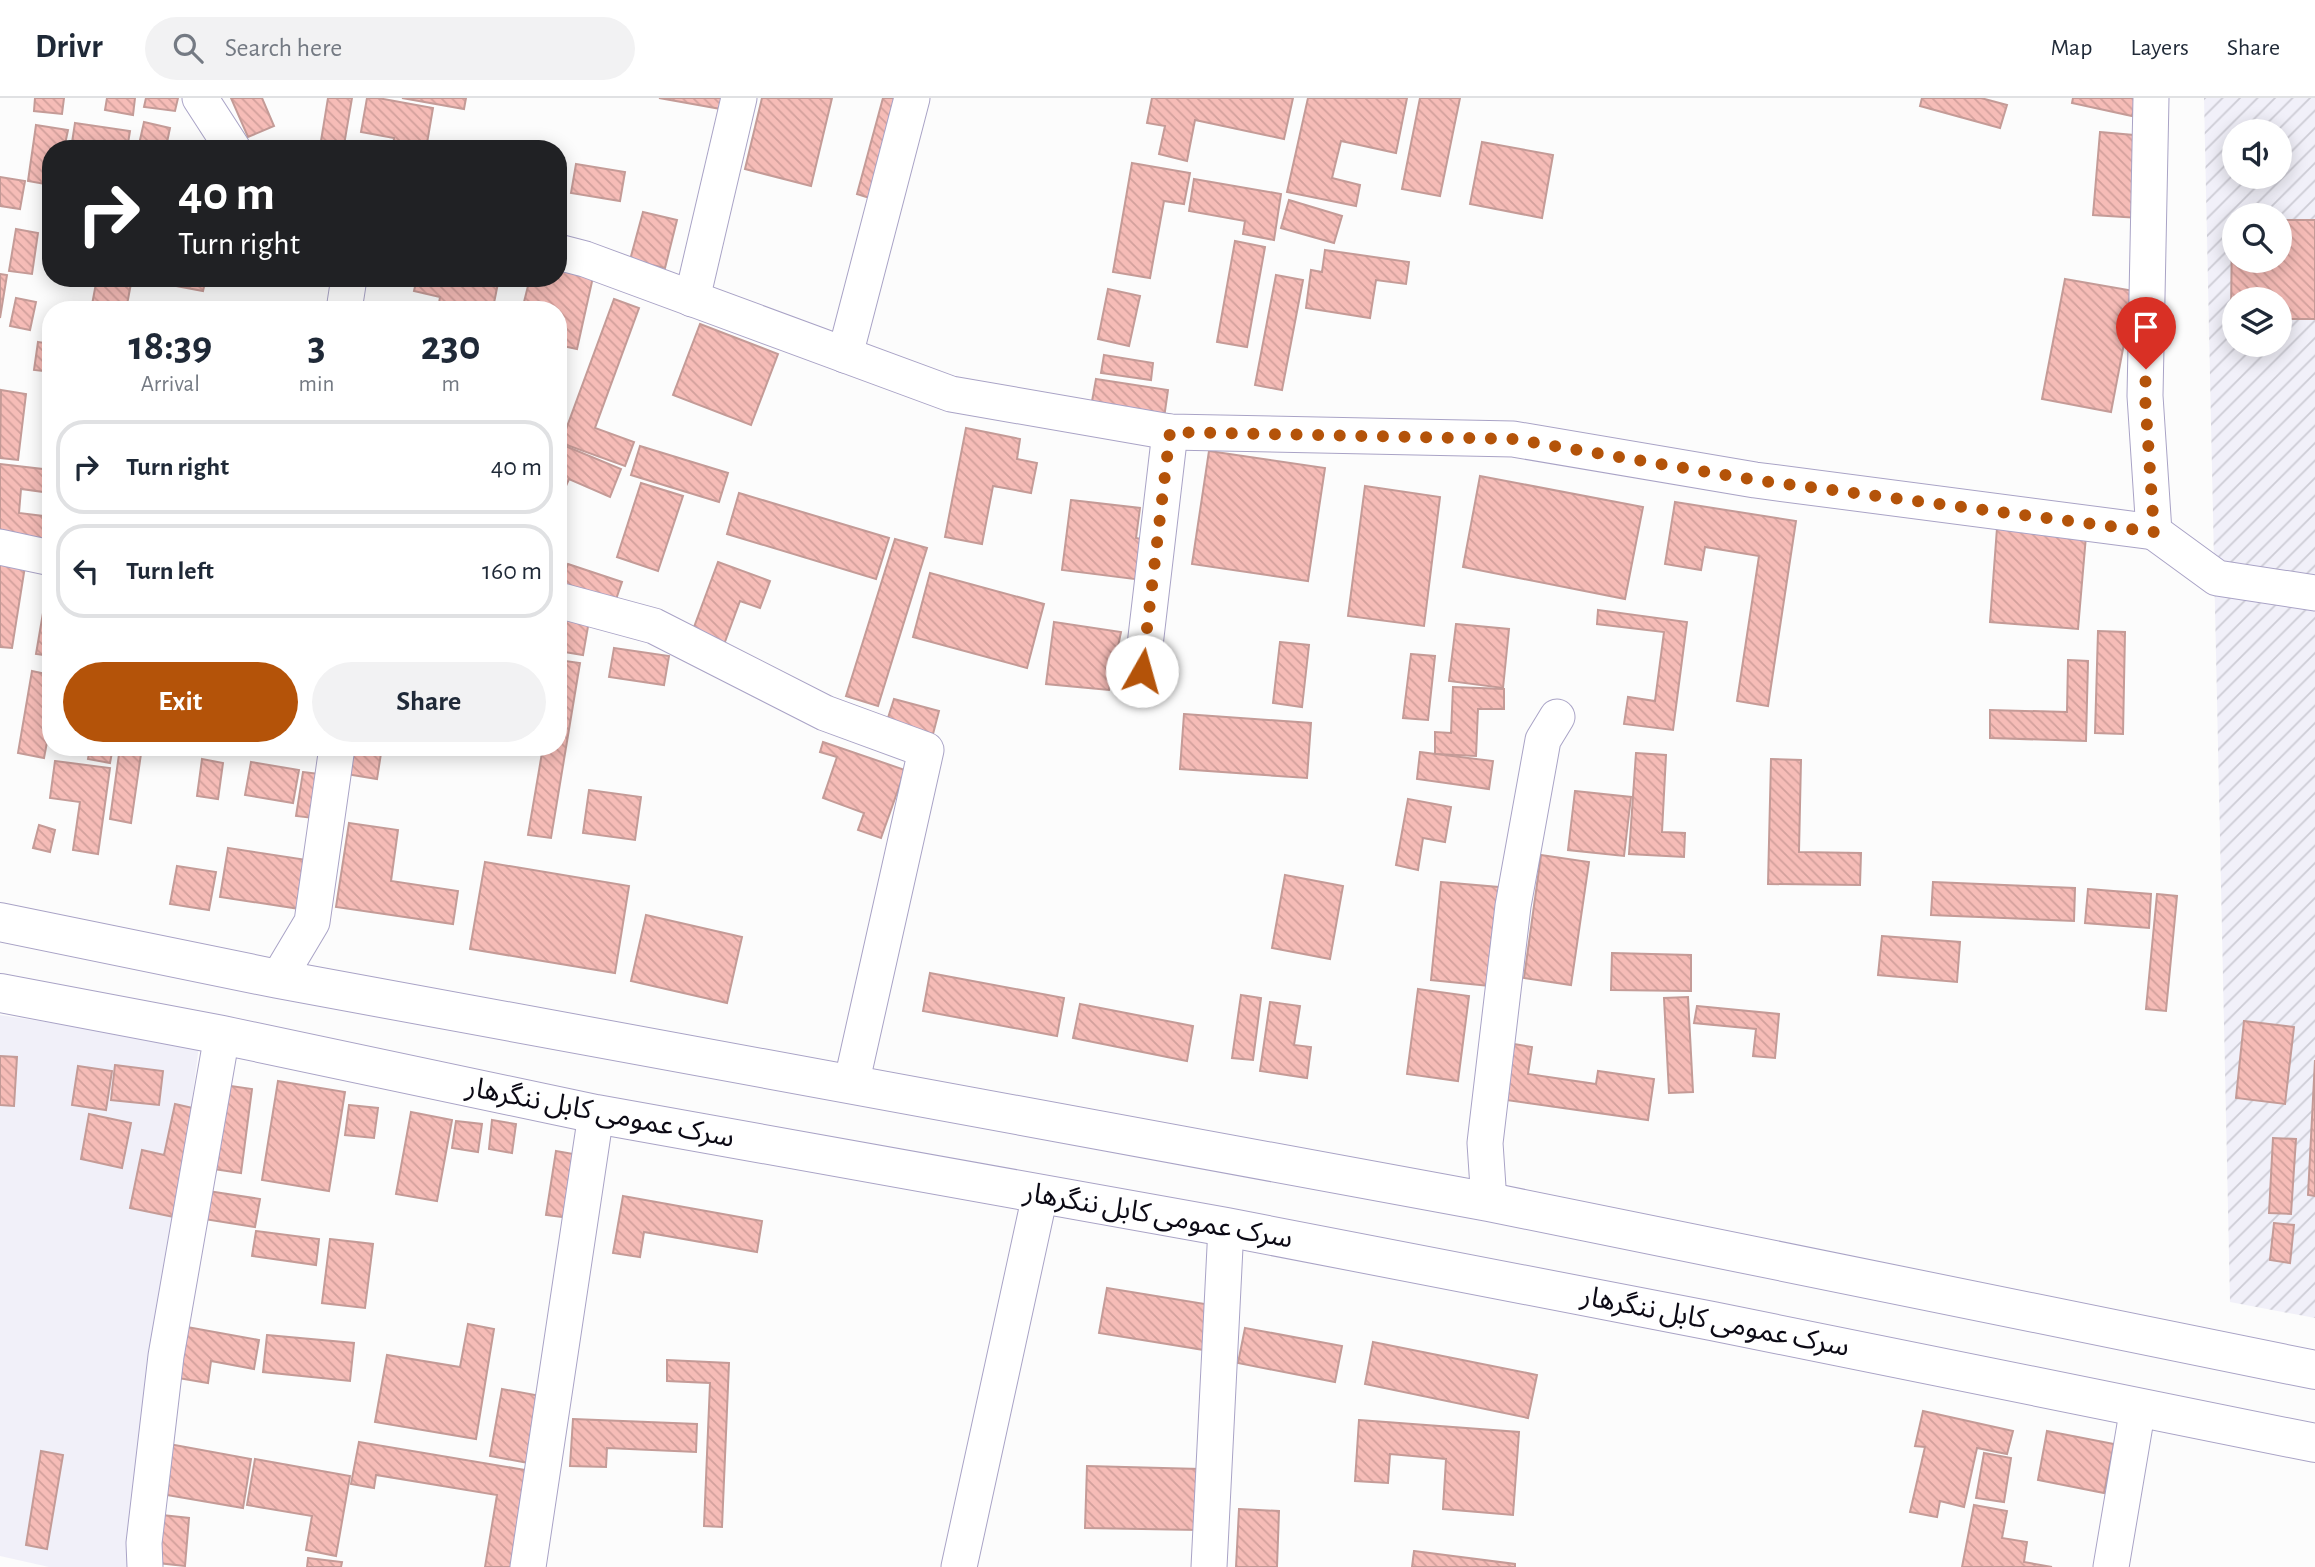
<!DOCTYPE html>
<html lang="en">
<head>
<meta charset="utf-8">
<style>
	:root { --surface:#fff; --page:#f2f2f3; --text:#1f2937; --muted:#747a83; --line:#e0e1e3; --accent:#b45309 }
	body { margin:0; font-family:"Alegreya Sans","Noto Sans Arabic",sans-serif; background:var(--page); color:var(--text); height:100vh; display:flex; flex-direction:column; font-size:26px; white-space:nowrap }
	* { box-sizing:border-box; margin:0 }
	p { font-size:23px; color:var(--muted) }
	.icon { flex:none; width:38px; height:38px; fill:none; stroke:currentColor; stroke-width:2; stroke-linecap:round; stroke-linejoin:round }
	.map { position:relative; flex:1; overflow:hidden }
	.panel { position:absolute; left:42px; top:203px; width:525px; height:455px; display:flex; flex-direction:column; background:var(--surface); border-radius:28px; box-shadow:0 4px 18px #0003 }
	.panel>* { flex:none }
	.banner { position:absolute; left:42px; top:42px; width:525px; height:147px; border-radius:28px; box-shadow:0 4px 18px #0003; background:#202124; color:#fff; overflow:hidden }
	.buttons { position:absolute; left:2222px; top:21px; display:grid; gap:14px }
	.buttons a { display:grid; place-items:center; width:70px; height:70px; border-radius:50%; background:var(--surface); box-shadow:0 4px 18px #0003; font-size:35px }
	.pin { position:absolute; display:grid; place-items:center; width:60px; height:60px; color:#fff; margin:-72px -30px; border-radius:50% 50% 50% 0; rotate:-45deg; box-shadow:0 0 7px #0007 }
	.pin .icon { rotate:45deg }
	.me { position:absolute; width:77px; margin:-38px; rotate:7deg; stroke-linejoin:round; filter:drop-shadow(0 0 5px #0008) }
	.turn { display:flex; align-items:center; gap:24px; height:147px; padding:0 21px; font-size:32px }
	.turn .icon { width:91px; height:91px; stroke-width:2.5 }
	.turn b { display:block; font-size:49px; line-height:60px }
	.eta { display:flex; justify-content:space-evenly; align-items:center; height:119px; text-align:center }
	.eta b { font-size:42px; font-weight:700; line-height:49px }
	.action { display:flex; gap:14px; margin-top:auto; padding:14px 21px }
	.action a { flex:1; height:80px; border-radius:42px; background:var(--accent); color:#fff; font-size:28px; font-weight:700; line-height:80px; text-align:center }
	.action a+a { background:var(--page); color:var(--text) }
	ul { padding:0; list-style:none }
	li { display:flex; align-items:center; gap:21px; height:94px; margin:0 14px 10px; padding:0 7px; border:4px solid var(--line); border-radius:28px }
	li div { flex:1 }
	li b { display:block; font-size:26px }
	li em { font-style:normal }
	header { display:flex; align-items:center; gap:42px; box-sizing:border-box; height:98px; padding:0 35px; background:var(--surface); border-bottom:2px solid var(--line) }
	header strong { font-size:33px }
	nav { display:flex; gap:38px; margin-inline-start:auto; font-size:24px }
	.search { width:490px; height:63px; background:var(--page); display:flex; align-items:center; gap:18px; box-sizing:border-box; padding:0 24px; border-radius:38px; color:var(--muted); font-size:26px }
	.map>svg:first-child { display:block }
	.built { fill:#f1f0f9 }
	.industrial { fill:url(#industrial-furrows); fill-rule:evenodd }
	.building { fill:url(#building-back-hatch); stroke:#c49b97; stroke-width:2 }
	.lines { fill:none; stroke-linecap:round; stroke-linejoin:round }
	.minor-casing { stroke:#a9a3c6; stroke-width:37 }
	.trunk-casing { stroke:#a9a3c6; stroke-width:40 }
	.minor { stroke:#fff; stroke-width:35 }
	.trunk { stroke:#fff; stroke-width:38 }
	.route { stroke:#b45309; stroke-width:12; stroke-dasharray:0 21.6 }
	.labels { text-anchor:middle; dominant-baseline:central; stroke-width:5; stroke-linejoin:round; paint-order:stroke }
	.street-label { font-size:28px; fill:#0c0a15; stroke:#fff }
</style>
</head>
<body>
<header>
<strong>Drivr</strong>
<div class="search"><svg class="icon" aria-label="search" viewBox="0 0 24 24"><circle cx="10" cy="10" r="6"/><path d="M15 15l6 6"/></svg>Search here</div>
<nav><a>Map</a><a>Layers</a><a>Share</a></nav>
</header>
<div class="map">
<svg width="2315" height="1469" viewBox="0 0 2315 1469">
	<defs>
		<pattern id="industrial-furrows" width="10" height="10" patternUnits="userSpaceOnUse" patternTransform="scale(1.75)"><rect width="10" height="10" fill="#f1f0f9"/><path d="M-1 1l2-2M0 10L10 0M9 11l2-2" fill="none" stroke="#cdccd5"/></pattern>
		<pattern id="building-back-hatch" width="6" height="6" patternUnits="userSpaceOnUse" patternTransform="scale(1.75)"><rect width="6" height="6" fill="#f6bcb7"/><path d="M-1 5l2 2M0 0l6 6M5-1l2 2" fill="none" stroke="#d2a09c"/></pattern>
	</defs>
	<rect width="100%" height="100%" fill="#fcfcfc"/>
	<path class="built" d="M0,917L199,947L133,1469H49L0,1458Z"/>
	<path class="industrial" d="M2204,0H2315V1220L2230,1204ZM2235,33H2280V79H2235ZM2235,117H2280V163H2235ZM2235,201H2280V247H2235Z"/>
	<g class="building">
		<path d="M35,0H64L62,16L34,13Z"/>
		<path d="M107,0H135L133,17L105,12Z"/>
		<path d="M146,0H178L175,13L144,9Z"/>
		<path d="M231,0H262L274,28L248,39Z"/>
		<path d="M328,0H352L344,47L321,43Z"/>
		<path d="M367,0H378L433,10L426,51H393L394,40L361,34Z"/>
		<path d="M402,0H466L464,11Z"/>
		<path d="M659,0H734L732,13Z"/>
		<path d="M762,0H832L811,88L745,71Z"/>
		<path d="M883,0H895L879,103L857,96Z"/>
		<path d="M1152,0H1293L1284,41L1195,22L1187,63L1159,56L1165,28L1147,25Z"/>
		<path d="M1308,0H1407L1396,55L1341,43L1332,80L1360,87L1356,108L1287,94Z"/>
		<path d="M1420,0H1460L1440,98L1402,91Z"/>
		<path d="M1922,0H1981L2007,7L2000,30L1920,8Z"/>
		<path d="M2073,0H2137L2132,18L2072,5Z"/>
		<path d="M144,24L170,30L166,49L174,51H138Z"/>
		<path d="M75,25L130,33L127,51H71Z"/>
		<path d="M36,27L68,32L64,51H51V87L28,83Z"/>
		<path d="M2100,34L2145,38L2139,120L2093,117Z"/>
		<path d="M1482,44L1553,57L1542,120L1470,106Z"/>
		<path d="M1132,65L1190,75L1184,106L1164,103L1150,180L1113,174Z"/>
		<path d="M576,66L625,74L620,103L571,95Z"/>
		<path d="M0,79L25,83L20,111L0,108Z"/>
		<path d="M1194,81L1281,96L1274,142L1243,136L1245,123L1189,113Z"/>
		<path d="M1289,102L1342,118L1334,145L1281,130Z"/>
		<path d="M643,114L677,122L665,170L630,162Z"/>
		<path d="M2232,122H2235V163H2280V122H2315V221H2280V201H2235V220H2231Z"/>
		<path d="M16,131L38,135L32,176L9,173Z"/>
		<path d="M1235,143L1265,149L1247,249L1217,244Z"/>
		<path d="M1325,152L1409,164L1406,186L1376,182L1370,220L1306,210L1311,172L1322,174Z"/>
		<path d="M558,172L593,179L577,251L558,247V212H522L530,180H558Z"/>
		<path d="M0,176L7,177L0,220Z"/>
		<path d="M1276,177L1303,182L1282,292L1255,287Z"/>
		<path d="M97,180H132L126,212H91Z"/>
		<path d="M134,180H206L203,193Z"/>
		<path d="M417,180H499L493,210L472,206L471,212H438L440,199L414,193Z"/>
		<path d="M2065,181L2134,193L2111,314L2042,301Z"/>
		<path d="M1108,191L1140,198L1129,248L1098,241Z"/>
		<path d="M16,200L36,204L30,232L10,228Z"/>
		<path d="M614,201L639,210L595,330L634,344L625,368L561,345Z"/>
		<path d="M700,226L778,256L751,327L673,297Z"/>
		<path d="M38,244L51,246V274L34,272Z"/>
		<path d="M1104,257L1153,265L1151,282L1101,275Z"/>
		<path d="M1096,281L1168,292L1164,320L1091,309Z"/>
		<path d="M1,292L26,296L18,362L0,360Z"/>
		<path d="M966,330L1020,341L1017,361L1037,365L1031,395L993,388L982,446L945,439Z"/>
		<path d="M558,345L621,371L610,399L569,381L558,406Z"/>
		<path d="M640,348L728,375L719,404L631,377Z"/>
		<path d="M1209,353L1325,370L1308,483L1192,466Z"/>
		<path d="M0,366L51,372V395L21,391L19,415L51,419V446L0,441Z"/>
		<path d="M1480,378L1643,409L1625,501L1463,469Z"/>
		<path d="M641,385L683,398L658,473L617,459Z"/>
		<path d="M1365,388L1440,399L1424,528L1348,518Z"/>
		<path d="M739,395L889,440L876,481L727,436Z"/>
		<path d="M1071,402L1140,410L1136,440L1155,444L1150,483L1062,472Z"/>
		<path d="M1675,404L1796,423L1768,608L1737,603L1759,458L1705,449L1701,472L1665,466Z"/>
		<path d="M1997,430L2086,438L2078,531L1990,524Z"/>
		<path d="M895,441L927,450L878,608L846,598Z"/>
		<path d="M0,459L26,462L12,550L0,549Z"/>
		<path d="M718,464L770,483L760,510L740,503L722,552L690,540Z"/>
		<path d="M568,466L622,484L613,510L559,492Z"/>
		<path d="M50,474H51V558L36,556Z"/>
		<path d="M930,475L1044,506L1027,570L913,539Z"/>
		<path d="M558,512L590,517L583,557L558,553Z"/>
		<path d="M1598,512L1687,524L1673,632L1624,626L1628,599L1655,603L1664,534L1597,526Z"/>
		<path d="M1054,524L1121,534L1109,592L1046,586Z"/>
		<path d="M1456,526L1509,531L1503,590L1449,583Z"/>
		<path d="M2098,533L2125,534L2123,636L2095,635Z"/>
		<path d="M1280,544L1309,547L1302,609L1273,605Z"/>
		<path d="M614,550L669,558L664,587L609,579Z"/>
		<path d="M1411,556L1435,558L1428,622L1403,620Z"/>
		<path d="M558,562L580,565L551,740L528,737L543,649H558Z"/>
		<path d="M2068,562L2088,563L2086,643L1990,640V612L2067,614Z"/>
		<path d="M32,573L51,577V623L44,660L18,655Z"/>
		<path d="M1453,589L1504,591V611H1478L1476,658L1435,656V634L1451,635Z"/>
		<path d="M894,601L939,613L933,636L887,623Z"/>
		<path d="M1184,616L1311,625L1307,680L1180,671Z"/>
		<path d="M823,644L905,672L881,740L858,732L864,715L823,700L837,659L820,654Z"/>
		<path d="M90,649H113L110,665L88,661Z"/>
		<path d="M120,649H142L131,725L110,721Z"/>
		<path d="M345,649H382L377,681L340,675Z"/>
		<path d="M1420,654L1493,663L1489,691L1417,681Z"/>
		<path d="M1636,655L1666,657L1662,734L1685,735L1684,759L1629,756Z"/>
		<path d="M202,661L223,665L218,701L197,698Z"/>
		<path d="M1771,661L1801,662L1799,754L1861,755L1860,787L1768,786Z"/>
		<path d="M55,663L110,670L98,756L73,752L80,704L50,700Z"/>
		<path d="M251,664L299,672L293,705L245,697Z"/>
		<path d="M303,674L320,676L313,720L296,718Z"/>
		<path d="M589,692L641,699L635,742L583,735Z"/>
		<path d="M1575,693L1631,699L1624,758L1568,752Z"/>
		<path d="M1408,701L1451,709L1445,744L1423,740L1418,772L1396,767Z"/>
		<path d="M349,725L398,732L391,783L458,793L453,826L336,809Z"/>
		<path d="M39,727L55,732L50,754L33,750Z"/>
		<path d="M228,750L307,762L300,811L220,799Z"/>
		<path d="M1541,757L1589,764L1571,887L1524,880Z"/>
		<path d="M485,764L629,788L615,875L470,851Z"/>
		<path d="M177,768L216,774L209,812L170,806Z"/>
		<path d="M1285,777L1343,788L1330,861L1272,850Z"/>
		<path d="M1441,784L1510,790L1499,889L1431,882Z"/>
		<path d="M1933,784L2075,790L2074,823L1931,817Z"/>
		<path d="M2088,791L2151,796L2149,830L2085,825Z"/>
		<path d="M2157,796L2177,798L2166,913L2146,911Z"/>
		<path d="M646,817L742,839L727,905L631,883Z"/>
		<path d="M1882,838L1960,844L1957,884L1878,877Z"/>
		<path d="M1612,855L1691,857V893L1611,892Z"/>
		<path d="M930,875L1064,900L1057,938L923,913Z"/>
		<path d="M1418,891L1469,898L1458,983L1407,976Z"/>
		<path d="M1241,897L1261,900L1253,962L1232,960Z"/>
		<path d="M1688,899L1693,994L1669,995L1664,900Z"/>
		<path d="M1270,904L1300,908L1294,947L1311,949L1307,980L1260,973Z"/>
		<path d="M1080,906L1193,928L1187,963L1073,940Z"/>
		<path d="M1697,908L1779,916L1775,960L1753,958L1756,931L1694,925Z"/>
		<path d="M2244,923L2294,929L2285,1006L2236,1000Z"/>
		<path d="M1514,946L1532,949L1528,976L1596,986L1598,973L1654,981L1648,1022L1506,1002Z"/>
		<path d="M0,958L17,959L14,1008L0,1007Z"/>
		<path d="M2315,962V1098L2308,1097Z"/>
		<path d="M115,967L163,973L159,1007L111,1002Z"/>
		<path d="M78,968L112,973L106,1012L72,1007Z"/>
		<path d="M278,983L345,994L329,1093L262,1082Z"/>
		<path d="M224,987L252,991L241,1075L213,1071Z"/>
		<path d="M175,1006L197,1011L174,1119L130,1110L142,1052L164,1057Z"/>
		<path d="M349,1007L378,1010L374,1040L345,1037Z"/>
		<path d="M411,1014L452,1022L437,1103L396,1096Z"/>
		<path d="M89,1016L131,1025L122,1070L81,1061Z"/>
		<path d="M492,1022L516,1026L512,1055L489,1051Z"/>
		<path d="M456,1023L482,1026L478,1054L452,1050Z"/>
		<path d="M2273,1040L2296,1041L2291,1116L2269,1115Z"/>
		<path d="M556,1053L579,1057L569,1120L546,1117Z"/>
		<path d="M208,1093L260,1101L255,1129L204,1121Z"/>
		<path d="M623,1098L762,1123L757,1154L644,1134L640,1159L613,1155Z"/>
		<path d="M2274,1125L2294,1127L2290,1165L2270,1162Z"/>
		<path d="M256,1133L319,1141L316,1167L252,1158Z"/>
		<path d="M330,1141L373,1146L365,1210L322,1205Z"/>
		<path d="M1107,1190L1211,1207L1204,1252L1099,1235Z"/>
		<path d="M468,1226L494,1231L476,1341L375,1324L387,1257L460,1269Z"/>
		<path d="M187,1229L259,1242L254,1271L211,1263L208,1285L178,1280Z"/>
		<path d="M1245,1230L1342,1248L1335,1284L1238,1265Z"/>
		<path d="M267,1237L354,1245L350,1283L263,1274Z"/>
		<path d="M1373,1244L1537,1277L1528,1320L1365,1286Z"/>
		<path d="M667,1262L729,1265L722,1429L704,1428L710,1285L667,1283Z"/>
		<path d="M502,1291L546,1299L534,1366L490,1358Z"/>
		<path d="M1923,1313L2013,1333L2007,1356L1977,1350L1964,1409L1940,1403L1937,1419L1910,1414L1925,1349L1915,1348Z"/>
		<path d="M573,1321L697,1326L696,1354L607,1350L606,1369L570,1368Z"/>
		<path d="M1359,1322L1519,1334L1513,1417L1443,1411L1446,1361L1390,1356L1388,1385L1355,1383Z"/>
		<path d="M2047,1333L2114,1346L2104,1395L2038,1382Z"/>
		<path d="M359,1344L531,1373L515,1469H485L497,1397L376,1377L374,1390L351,1386Z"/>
		<path d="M169,1346L251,1361L243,1410L161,1396Z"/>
		<path d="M41,1353L63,1357L47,1451L26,1447Z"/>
		<path d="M1984,1355L2011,1360L2004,1404L1976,1400Z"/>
		<path d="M255,1361L350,1378L336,1458L306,1452L312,1418L247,1407Z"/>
		<path d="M1087,1368L1200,1371L1199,1432L1085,1430Z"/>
		<path d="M1974,1407L2007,1413L2002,1440L2027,1444L2024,1464L2052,1469H1962Z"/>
		<path d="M1239,1411L1279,1413L1277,1469H1236Z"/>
		<path d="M162,1417L189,1420L185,1468L158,1465Z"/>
		<path d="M1414,1453L1515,1466V1469H1412Z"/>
		<path d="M308,1460L342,1464L341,1469H307Z"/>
	</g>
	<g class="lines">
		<defs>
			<g id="minor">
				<path d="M200,0L233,51"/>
				<path d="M2151,0L2145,298L2154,434L2217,480L2315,495"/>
				<path d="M558,154L585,161L951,296L1170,334L1513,341L1755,382L2154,434"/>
				<path d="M692,201L739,0"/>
				<path d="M344,212L349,180"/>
				<path d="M845,257L912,0"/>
				<path d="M0,449L51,460"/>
				<path d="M558,502L654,528L825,615L926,652L851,987"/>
				<path d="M1142,573L1170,334"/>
				<path d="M278,881L312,824L337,649"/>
				<path d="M1489,1104L1485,1045L1513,808L1543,642L1557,619"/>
				<path d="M145,1469L144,1445L166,1258L222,937"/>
				<path d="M528,1469L596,1016"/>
				<path d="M959,1469L1040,1097"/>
				<path d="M1209,1469L1226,1129"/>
				<path d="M2111,1469L2138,1309"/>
			</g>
			<g id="trunk">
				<path d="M0,824L278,881L1489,1104L2315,1272"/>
				<path d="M0,895L222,937L596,1016L1226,1129L1712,1223L2315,1345"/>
			</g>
		</defs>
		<use href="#minor" class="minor-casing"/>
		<use href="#trunk" class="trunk-casing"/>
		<use href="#minor" class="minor"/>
		<use href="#trunk" class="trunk"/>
	</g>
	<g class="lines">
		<path class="route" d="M1142,573L1170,334L1513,341L1755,382L2154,434L2145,298L2146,271"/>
	</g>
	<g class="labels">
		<g class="street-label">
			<text transform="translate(600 1015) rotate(11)">سرک عمومی کابل ننگرهار</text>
			<text transform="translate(1158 1118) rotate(10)">سرک عمومی کابل ننگرهار</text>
			<text transform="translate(1715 1224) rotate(11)">سرک عمومی کابل ننگرهار</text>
		</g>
	</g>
</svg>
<div class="buttons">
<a><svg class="icon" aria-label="sound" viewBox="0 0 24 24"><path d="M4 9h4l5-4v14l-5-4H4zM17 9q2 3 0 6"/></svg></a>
<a><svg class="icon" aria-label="search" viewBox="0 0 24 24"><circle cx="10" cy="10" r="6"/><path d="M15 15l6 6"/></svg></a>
<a><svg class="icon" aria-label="layers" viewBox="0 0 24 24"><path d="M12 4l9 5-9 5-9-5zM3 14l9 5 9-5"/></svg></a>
</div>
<div class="pin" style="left:2146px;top:271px;background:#d93025"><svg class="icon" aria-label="arrive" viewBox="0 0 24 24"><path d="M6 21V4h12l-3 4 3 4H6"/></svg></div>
<svg class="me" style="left:1142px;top:573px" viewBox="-20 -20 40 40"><circle r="19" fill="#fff"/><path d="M0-13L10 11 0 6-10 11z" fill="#b45309"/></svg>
<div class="banner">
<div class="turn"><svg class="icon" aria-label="right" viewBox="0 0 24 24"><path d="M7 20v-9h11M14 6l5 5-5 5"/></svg><div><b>40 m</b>Turn right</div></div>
</div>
<section class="panel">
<div class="eta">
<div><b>18:39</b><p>Arrival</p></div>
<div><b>3</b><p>min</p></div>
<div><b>230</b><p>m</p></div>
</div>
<ul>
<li><svg class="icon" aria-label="right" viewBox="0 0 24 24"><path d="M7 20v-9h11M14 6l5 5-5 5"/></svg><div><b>Turn right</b></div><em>40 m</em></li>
<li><svg class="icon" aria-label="left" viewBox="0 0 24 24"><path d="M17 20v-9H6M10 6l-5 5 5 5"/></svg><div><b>Turn left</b></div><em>160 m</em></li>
</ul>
<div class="action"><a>Exit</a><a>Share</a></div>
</section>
</div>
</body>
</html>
